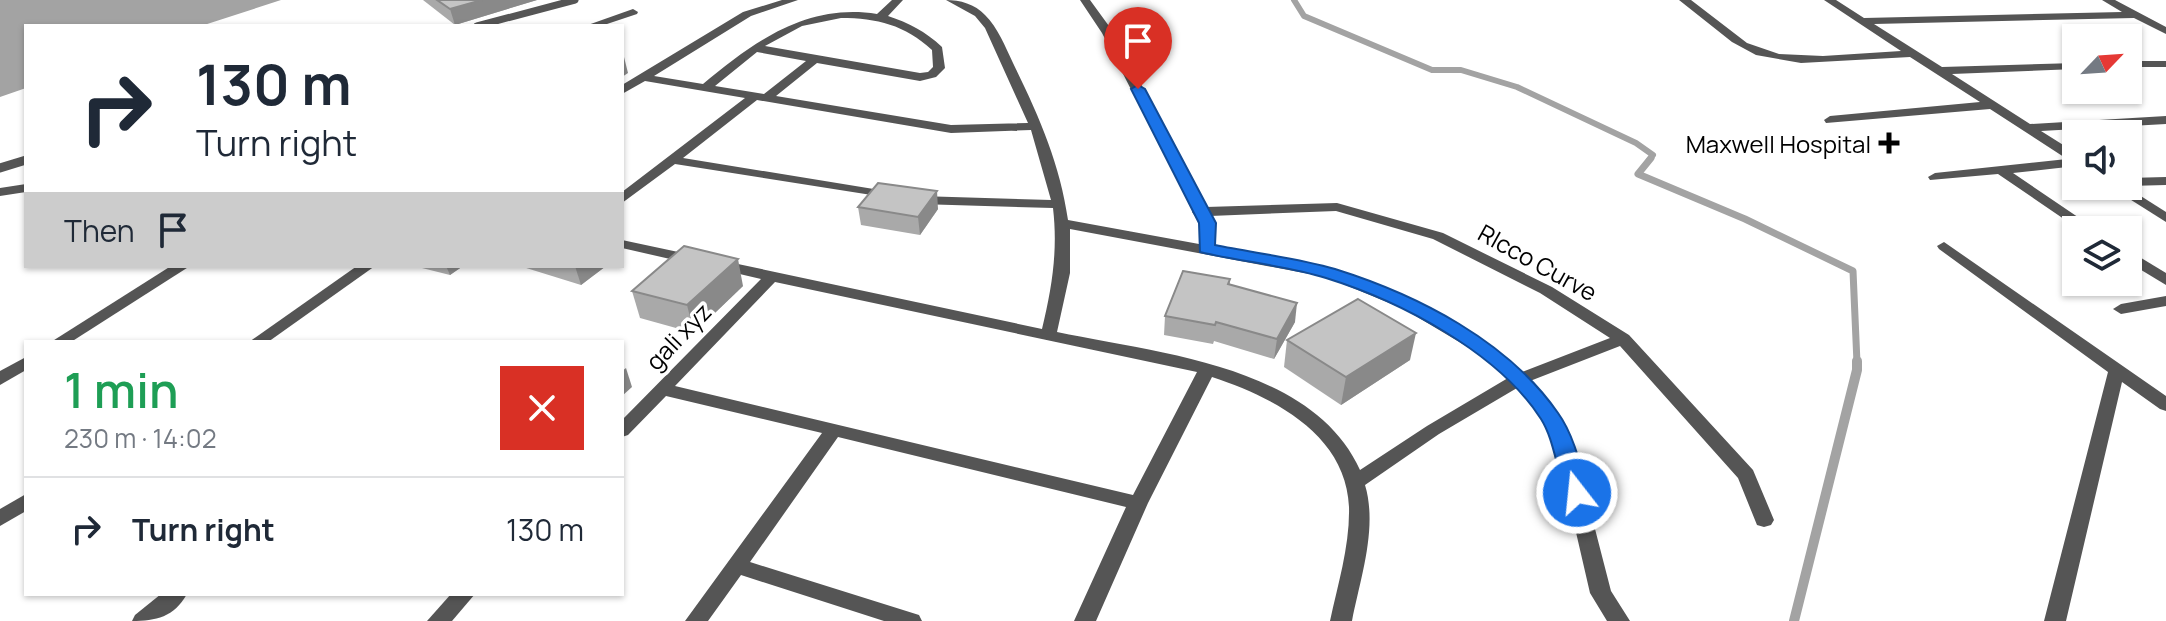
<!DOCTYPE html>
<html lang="en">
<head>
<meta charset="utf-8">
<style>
	:root { --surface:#fff; --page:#f6f6f7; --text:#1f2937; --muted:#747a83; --line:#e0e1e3 }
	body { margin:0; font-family:Manrope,sans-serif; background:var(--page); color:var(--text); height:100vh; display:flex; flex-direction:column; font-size:30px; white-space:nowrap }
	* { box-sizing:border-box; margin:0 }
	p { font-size:26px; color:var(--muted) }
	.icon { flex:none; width:44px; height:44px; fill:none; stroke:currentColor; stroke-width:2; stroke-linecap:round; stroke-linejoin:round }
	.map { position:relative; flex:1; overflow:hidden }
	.details { position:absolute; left:24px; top:340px; width:600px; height:256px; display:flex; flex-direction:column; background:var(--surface); border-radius:0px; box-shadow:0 2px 6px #0004 }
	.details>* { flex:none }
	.hud { position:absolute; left:24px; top:24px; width:600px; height:244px; border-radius:0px; box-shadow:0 2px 6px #0004; background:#fff; color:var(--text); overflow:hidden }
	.needle { width:52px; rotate:65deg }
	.buttons { position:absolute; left:2062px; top:24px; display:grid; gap:16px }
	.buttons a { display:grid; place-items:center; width:80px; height:80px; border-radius:0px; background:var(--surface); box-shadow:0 2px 6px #0004; font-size:40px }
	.pin { position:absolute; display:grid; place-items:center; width:68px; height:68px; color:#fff; margin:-82px -34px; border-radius:50% 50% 50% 0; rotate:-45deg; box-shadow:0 0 8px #0007 }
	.pin .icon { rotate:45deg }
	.me { position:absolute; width:88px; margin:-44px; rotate:344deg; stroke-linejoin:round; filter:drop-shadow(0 0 6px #0008) }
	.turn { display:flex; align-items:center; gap:28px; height:168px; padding:0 40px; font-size:36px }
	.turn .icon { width:104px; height:104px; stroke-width:2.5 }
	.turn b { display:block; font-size:56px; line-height:68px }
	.then { display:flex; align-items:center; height:76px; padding:0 40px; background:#0003; gap:16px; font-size:30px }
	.round { display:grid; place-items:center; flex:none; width:84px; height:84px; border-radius:0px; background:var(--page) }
	.overview { display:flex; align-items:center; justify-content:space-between; height:136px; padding:0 40px }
	h1 { font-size:48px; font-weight:600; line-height:60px; color:#1e9e55 }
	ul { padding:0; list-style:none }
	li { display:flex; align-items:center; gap:24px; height:104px; padding:0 40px; border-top:2px solid var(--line) }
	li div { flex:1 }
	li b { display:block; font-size:30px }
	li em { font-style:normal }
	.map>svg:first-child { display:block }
	.water { fill:#a3a3a3 }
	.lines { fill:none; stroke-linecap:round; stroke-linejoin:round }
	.stream-far2 { stroke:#a3a3a3; stroke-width:6 }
	.stream-far1 { stroke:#a3a3a3; stroke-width:7 }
	.stream { stroke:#a3a3a3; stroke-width:10 }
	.service-far1 { stroke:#555; stroke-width:7 }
	.service { stroke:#555; stroke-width:9 }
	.minor { fill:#555; fill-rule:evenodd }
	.wall { fill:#a9a9a9 }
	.shaded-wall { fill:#898989 }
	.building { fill:#c4c4c4; stroke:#898989; stroke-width:2 }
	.route { fill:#1a73e8; stroke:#114b97; stroke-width:2 }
	.poi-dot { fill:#000; stroke:#fff; stroke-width:3 }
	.labels { text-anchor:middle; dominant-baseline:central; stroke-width:7; stroke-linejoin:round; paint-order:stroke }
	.poi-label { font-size:24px; fill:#000; stroke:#fff; text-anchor:end }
	.street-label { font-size:24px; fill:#000; stroke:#fff }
</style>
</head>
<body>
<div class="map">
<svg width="2166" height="621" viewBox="0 0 2166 621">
	<rect width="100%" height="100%" fill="#fff"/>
	<path class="water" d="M0,0H281L201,26H26V88L0,97Z"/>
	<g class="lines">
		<path class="stream-far2" d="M1294,0L1304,16L1432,70H1461L1517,87L1636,143L1653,155L1649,160"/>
		<path class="stream-far1" d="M1651,158L1638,174L1745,219L1853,271L1857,363"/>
		<path class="stream" d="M1794,621L1857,370V361"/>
		<path class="service-far1" d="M477,26L575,0"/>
		<path class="service" d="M0,168L26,160"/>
		<g class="minor">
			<path d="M782,0H798L751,16L654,76L703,84C755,41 807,3 877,14L892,0H903L888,16C909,23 925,31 942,47L945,68L936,77L920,81L817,63L776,96L951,125L1028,123L985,28L975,16L946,0C960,0 975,4 985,15C998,28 1005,46 1013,63C1038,114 1060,163 1068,220L1199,244L1200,223L1192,212L1193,210L1102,33L1080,0H1090L1114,33L1206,207L1337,203L1443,233L1552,287L1629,335L1753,470L1774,520L1771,525L1764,527L1757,525L1738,478L1620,346L1530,381L1560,418L1578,463L1611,591L1630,621H1607L1590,593L1560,463L1543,420L1517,388L1439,434L1365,485C1378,528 1360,579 1352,621H1330C1338,584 1350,545 1349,507C1346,434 1273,397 1212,377L1148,503L1096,621H1074L1126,507L838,437L750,562L919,615L922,621H884L741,575L708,621H685L822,433L666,396L628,435L622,437V420L761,279L714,268L711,265L714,262L719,260L1042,329C1052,287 1058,251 1053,208L919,204L912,200L919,196L1051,200L1031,130L951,133L757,100L683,158L892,192L899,196L897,199L675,164L622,203V192L745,98L645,81L622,94V85L743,12ZM841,18C877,18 905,25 932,50L933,67L928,72L920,73L765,46L802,26ZM757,52L806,61L764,94L715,86ZM1336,211L1433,239L1540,293L1610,338L1522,372L1488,344L1416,303L1335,270L1213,247L1214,223L1210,216ZM1070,229L1326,277L1404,309L1476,352L1508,378L1427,426L1360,470C1313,365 1156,353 1057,332L1070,273ZM775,282L1197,372L1133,495L675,386Z"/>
			<path d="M1679,0H1691L1747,43L1779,54L1823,56L1901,51L1824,0H1836L1864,18L2122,12L2102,0H2115L2166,27V34L2134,18L1874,24L1942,67L2076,63V69L1952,74L2030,124L2166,116V124L2041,131L2076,153V166L2013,173L2097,230H2080L1998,174L1930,180L1928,177L1935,173L2067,159L1990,109L1826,123L1824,120L1830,116L1980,102L1910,57L1801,63L1756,55L1732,42Z"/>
			<path d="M633,9L638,12L637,14L601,26H585Z"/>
			<rect x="2128" y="61" width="38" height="6"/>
			<path d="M2166,177V185L2128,186V178Z"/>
			<path d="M26,184V192L0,196V188Z"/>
			<path d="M2109,186H2125L2166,212V222Z"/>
			<path d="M622,240L697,256L700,259L692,264L622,248Z"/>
			<path d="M1944,242L2166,396V411L2160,409L2122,382L2066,621H2044L2108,372L1939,249L1937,246Z"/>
			<path d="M2128,250L2166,273V285L2128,262Z"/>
			<path d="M171,266H190L71,342H51Z"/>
			<path d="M357,266H375L268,342H249Z"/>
			<path d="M2166,296V306L2121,314L2113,309L2121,304Z"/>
			<path d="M26,357V370L0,385V371Z"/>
			<path d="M26,494V511L0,526V509Z"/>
			<path d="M161,594H187C174,617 156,621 132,621L135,615Z"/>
			<path d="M451,594H475L452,621H427Z"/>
		</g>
	</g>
	<g class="wall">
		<path d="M423,0H537L455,25Z"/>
		<path d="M858,207L938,209L920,235L861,225Z"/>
		<path d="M414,266H463L450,275Z"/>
		<path d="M522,266H606L581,285L523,267Z"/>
		<path d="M1230,279V285L1295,322L1274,359L1214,341L1213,344L1164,335L1165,316Z"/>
		<path d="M743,286L694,333L640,318L632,291Z"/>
		<path d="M1287,340L1410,360L1341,405L1284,367Z"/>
	</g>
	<g class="shaded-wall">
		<path d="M482,0H537L455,25L450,9Z"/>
		<path d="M624,57L628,73L622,77V59Z"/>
		<path d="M937,191L938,209L920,235L918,217Z"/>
		<path d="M738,259L743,286L694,333L687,305Z"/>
		<path d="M446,266H463L450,275Z"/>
		<path d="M575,266H606L581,285Z"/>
		<path d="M1297,303L1295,322L1274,359L1277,339Z"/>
		<path d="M1416,333L1410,360L1341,405L1346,377Z"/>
		<path d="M626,368L632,387L622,396V371Z"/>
	</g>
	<g class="building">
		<path d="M437,0H482L450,9Z"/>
		<path d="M878,183L937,191L918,217L858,207Z"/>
		<path d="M684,246L738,259L687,305L632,291Z"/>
		<path d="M1183,271L1230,279L1228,284L1297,303L1277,339L1216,322L1215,325L1165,316Z"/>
		<path d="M1358,299L1416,333L1346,377L1287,340Z"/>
	</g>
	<path class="route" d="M1138,85L1145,89L1216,223L1215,245C1254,253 1297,258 1335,269C1418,295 1508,341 1558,413C1574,435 1581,467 1588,493L1585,499H1570C1556,475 1556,443 1541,419C1498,352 1400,301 1326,278C1285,265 1241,262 1200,252L1199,223L1131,89Z"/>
	<path class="poi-dot" d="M1885 131h8v8h8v8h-8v8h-8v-8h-8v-8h8z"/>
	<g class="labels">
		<g class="poi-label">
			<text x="1871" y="143">Maxwell Hospital</text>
		</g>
		<g class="street-label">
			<text transform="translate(1538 262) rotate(29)">RIcco Curve</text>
			<text transform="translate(678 336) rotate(-46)">gali xyz</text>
		</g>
	</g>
</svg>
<div class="buttons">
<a><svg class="needle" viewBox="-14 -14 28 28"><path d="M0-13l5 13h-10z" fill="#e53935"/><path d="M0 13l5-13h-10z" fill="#747a83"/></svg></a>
<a><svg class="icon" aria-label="sound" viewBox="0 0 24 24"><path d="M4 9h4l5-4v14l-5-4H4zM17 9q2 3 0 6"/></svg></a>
<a><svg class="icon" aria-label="layers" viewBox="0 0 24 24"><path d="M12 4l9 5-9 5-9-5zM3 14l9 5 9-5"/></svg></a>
</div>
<div class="pin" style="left:1138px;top:89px;background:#d93025"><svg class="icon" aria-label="arrive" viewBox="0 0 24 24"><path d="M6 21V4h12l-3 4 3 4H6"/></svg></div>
<svg class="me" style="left:1577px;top:493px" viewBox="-20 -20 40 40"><circle r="17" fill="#1a73e8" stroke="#fff" stroke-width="3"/><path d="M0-11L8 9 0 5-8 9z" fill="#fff"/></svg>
<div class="hud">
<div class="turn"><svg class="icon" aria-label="right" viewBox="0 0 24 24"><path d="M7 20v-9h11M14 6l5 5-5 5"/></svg><div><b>130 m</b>Turn right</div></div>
<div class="then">Then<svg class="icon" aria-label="arrive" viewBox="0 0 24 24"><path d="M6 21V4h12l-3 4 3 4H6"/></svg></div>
</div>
<section class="details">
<div class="overview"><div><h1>1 min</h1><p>230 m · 14:02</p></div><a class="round" style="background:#d93025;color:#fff"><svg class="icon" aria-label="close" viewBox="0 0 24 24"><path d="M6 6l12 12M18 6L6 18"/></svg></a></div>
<ul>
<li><svg class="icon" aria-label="right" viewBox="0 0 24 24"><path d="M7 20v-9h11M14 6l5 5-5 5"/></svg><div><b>Turn right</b></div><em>130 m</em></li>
</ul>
</section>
</div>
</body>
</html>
